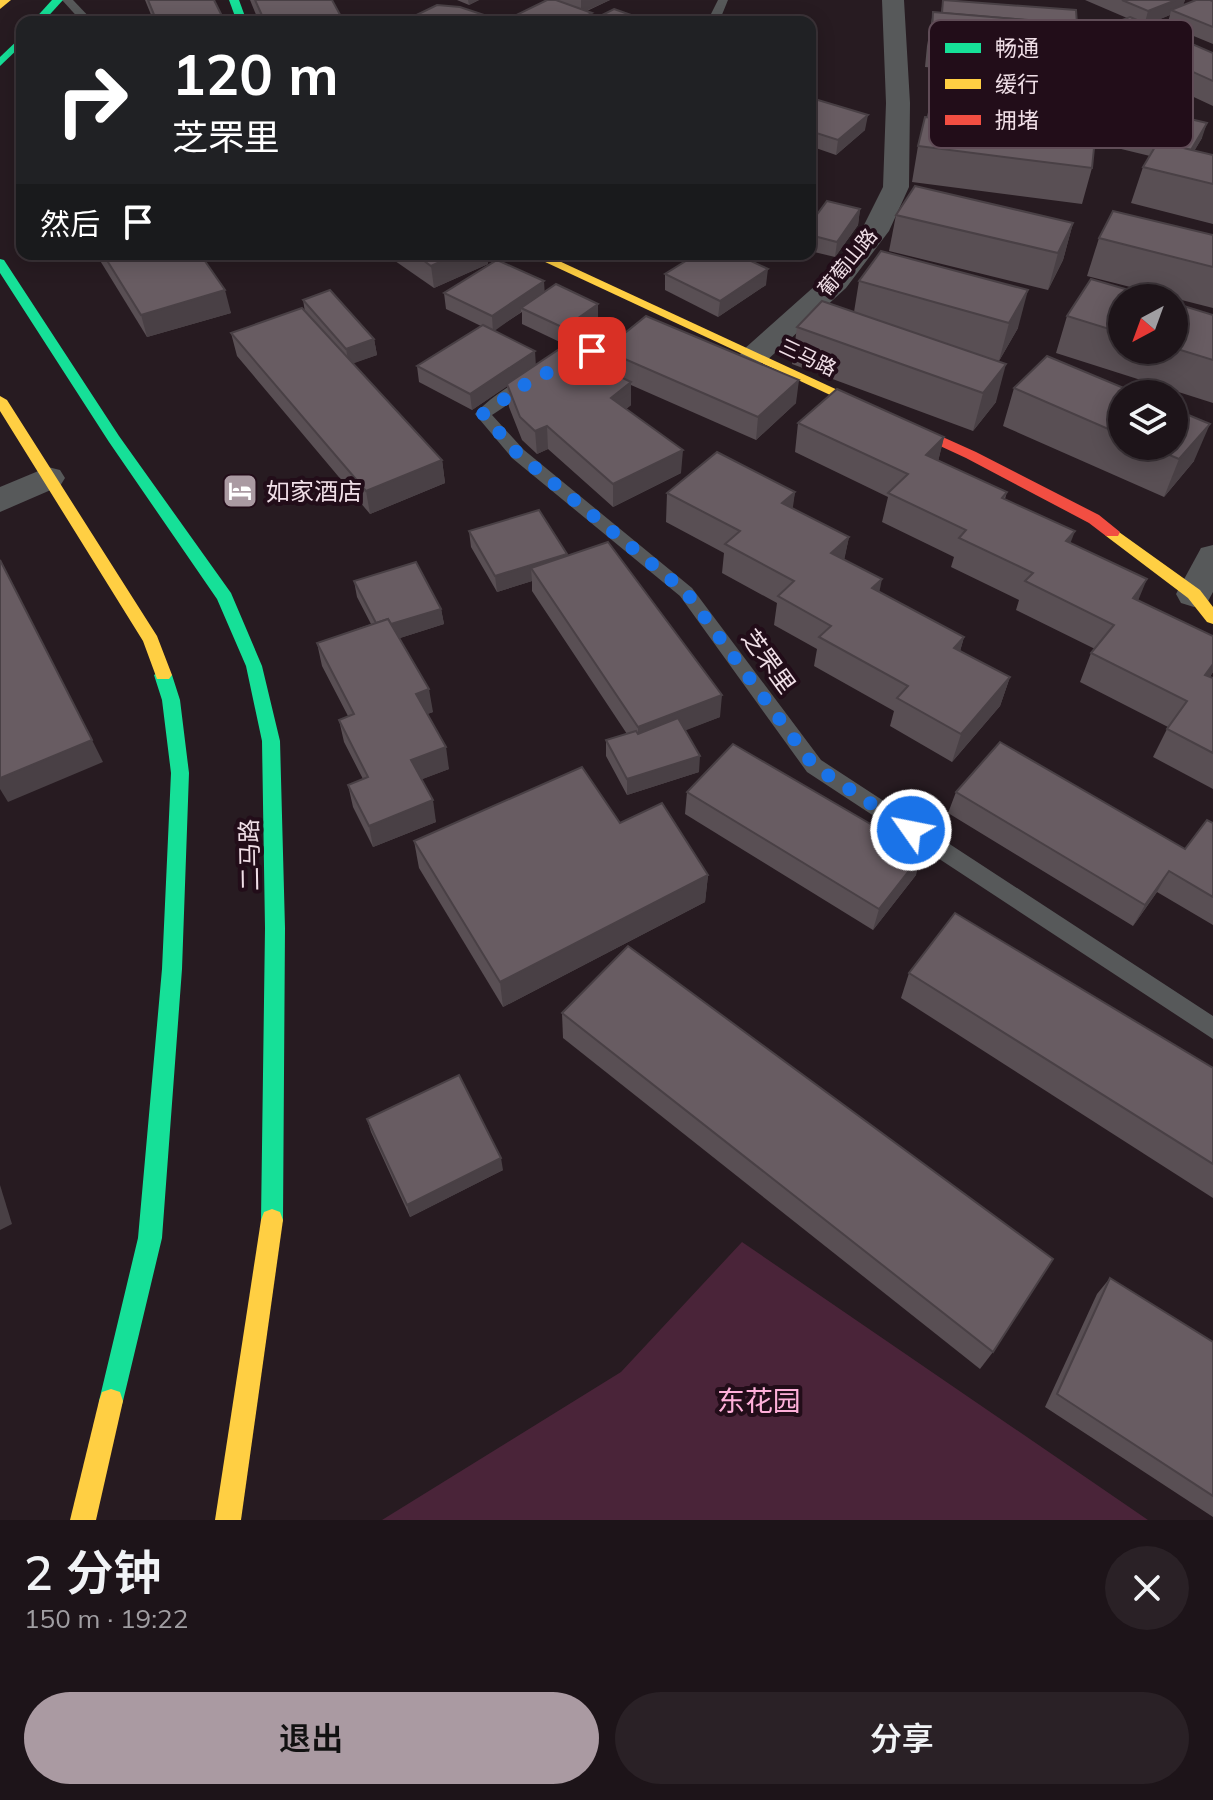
<!DOCTYPE html>
<html lang="zh">
<head>
<meta charset="utf-8">
<style>
	:root { --surface:#1d1419; --page:#2a2126; --text:#f1f3f6; --muted:#a09ea2; --line:#3b3338; --accent:#aa9aa2 }
	body { margin:0; font-family:Mulish,"Noto Sans SC",sans-serif; background:var(--page); color:var(--text); height:100vh; display:flex; flex-direction:column; font-size:30px; white-space:nowrap }
	* { box-sizing:border-box; margin:0 }
	p { font-size:26px; color:var(--muted) }
	.icon { flex:none; width:44px; height:44px; fill:none; stroke:currentColor; stroke-width:2; stroke-linecap:round; stroke-linejoin:round }
	.map { position:relative; height:1520px; overflow:hidden }
	.details { display:flex; flex-direction:column; background:var(--surface); flex:1 }
	.details>* { flex:none }
	.top-card { position:absolute; left:16px; top:16px; width:800px; height:244px; border-radius:16px; box-shadow:0 4px 20px #0003,0 0 0 2px var(--line); background:#202124; color:#fff; overflow:hidden }
	.needle { width:52px; rotate:221deg }
	.buttons { position:absolute; left:1108px; top:284px; display:grid; gap:16px }
	.buttons a { display:grid; place-items:center; width:80px; height:80px; border-radius:50%; background:var(--surface); box-shadow:0 4px 20px #0003,0 0 0 2px var(--line); font-size:40px }
	.pin { position:absolute; display:grid; place-items:center; width:68px; height:68px; color:#fff; margin:-34px; border-radius:16px; box-shadow:0 4px 12px #0006 }
	.me { position:absolute; width:88px; margin:-44px; rotate:303deg; stroke-linejoin:round; filter:drop-shadow(0 0 6px #0008) }
	.turn { display:flex; align-items:center; gap:28px; height:168px; padding:0 24px; font-size:36px }
	.turn .icon { width:104px; height:104px; stroke-width:2.5 }
	.turn b { display:block; font-size:56px; line-height:68px }
	.then { display:flex; align-items:center; height:76px; padding:0 24px; background:#0003; gap:16px; font-size:30px }
	.round { display:grid; place-items:center; flex:none; width:84px; height:84px; border-radius:42px; background:var(--page) }
	.summary { display:flex; align-items:center; justify-content:space-between; height:136px; padding:0 24px }
	h1 { font-size:48px; font-weight:600; line-height:60px }
	.action { display:flex; gap:16px; margin-top:auto; padding:16px 24px }
	.action a { flex:1; height:92px; border-radius:48px; background:var(--accent); color:#111; font-size:32px; font-weight:600; line-height:92px; text-align:center }
	.action a+a { background:var(--page); color:var(--text) }
	.map>svg:first-child { display:block }
	.green { fill:#4a2439 }
	.lines { fill:none; stroke-linecap:round; stroke-linejoin:round }
	.lane { fill:#57595a; fill-rule:evenodd }
	.street { fill:#57595a; fill-rule:evenodd }
	.fast { fill:#16e098; fill-rule:evenodd }
	.slow { fill:#ffcf43; fill-rule:evenodd }
	.jam { fill:#f24e42; fill-rule:evenodd }
	.wall { fill:#594f54 }
	.shaded-wall { fill:#494045 }
	.building { fill:#685c62; stroke:#494045; stroke-width:2 }
	.route { stroke:#1a73e8; stroke-width:14; stroke-dasharray:0 25.2 }
	.labels { text-anchor:middle; dominant-baseline:central; stroke-width:8; stroke-linejoin:round; paint-order:stroke }
	.far-street-label { font-size:20px; fill:#f0dfe7; stroke:#220d19 }
	.poi-label { font-size:24px; fill:#f0dfe7; stroke:#220d19; text-anchor:start }
	.street-label { font-size:24px; fill:#f0dfe7; stroke:#220d19 }
	.near-park-label { font-size:28px; fill:#ffb0da; stroke:#220d19 }
	.key { fill:#220d19; stroke:#604c57; stroke-width:2 }
	.key-label { font-size:22px; fill:#f0dfe7 }
</style>
</head>
<body>
<div class="map">
<svg width="1213" height="1520" viewBox="0 0 1213 1520">
	<rect width="100%" height="100%" fill="#271b21"/>
	<path class="green" d="M742,1242L1148,1520H382L621,1372Z"/>
	<g class="lines">
		<g class="lane">
			<path d="M62,0H73L94,22H82Z"/>
			<path d="M718,0H728L719,22H707Z"/>
			<path d="M638,329L645,333L643,336C585,359 544,379 492,415L524,450L692,588L821,760L1213,1016V1039L807,772L680,596L512,458L475,414C506,379 592,341 638,329Z"/>
		</g>
		<g class="street">
			<path d="M882,0H904L910,103L909,187L889,231L846,288L765,362L754,365L743,362L739,356L743,350L826,276L862,229L883,187L886,103Z"/>
			<path d="M48,467L60,470L65,478L60,486L0,512V487Z"/>
			<path d="M1213,545V592L1207,603L1194,607L1181,603L1176,594L1201,548Z"/>
		</g>
		<g class="fast">
			<path d="M52,0H63L43,22H32Z"/>
			<path d="M229,0H239L247,22H237Z"/>
			<path d="M22,36V45L0,66V57Z"/>
			<path d="M0,259L4,260L119,436L231,593L262,666L280,741L285,928L283,1220L280,1228L272,1231L264,1228L261,1220L265,928L262,741L246,666L217,599L109,442L0,273Z"/>
			<path d="M163,669L172,675L180,700L189,773L182,969L162,1238L123,1401L120,1410L111,1413L102,1410L99,1401L138,1238L162,969L171,773L162,700L154,675Z"/>
		</g>
		<g class="slow">
			<path d="M0,0H11L0,9Z"/>
			<path d="M528,254H544L883,411L876,415L871,414Z"/>
			<path d="M0,396L7,400L157,636L172,675L169,679H157L143,641L0,411Z"/>
			<path d="M1112,527L1200,590L1213,607V624L1207,622L1188,598L1106,536L1104,532Z"/>
			<path d="M272,1209L280,1212L283,1220L241,1520H215L261,1220L264,1212Z"/>
			<path d="M111,1389L120,1392L123,1401L96,1520H70L99,1401L102,1392Z"/>
		</g>
		<path class="jam" d="M876,407L976,452L1099,515L1120,532L1118,536H1106L1089,523L966,458L871,414V408Z"/>
	</g>
	<g class="wall">
		<path d="M145,0H214L225,22H154Z"/>
		<path d="M250,0H332L344,22H259Z"/>
		<path d="M457,0H479L469,5Z"/>
		<path d="M547,0H610L587,11L592,20L651,22H509L508,19Z"/>
		<path d="M943,0L1077,24L1086,46L1077,78L1099,105L1090,138L1092,168L1082,204L912,182L918,146L927,117L937,68L925,67L927,46L933,12L941,13Z"/>
		<path d="M1085,0H1185L1183,5L1213,1V44L1167,25L1170,15L1147,24L1213,53V106L1093,50L1098,29L1127,18Z"/>
		<path d="M810,106L865,130L836,155L810,146Z"/>
		<path d="M1122,133L1202,138L1194,151L1213,155V224L1131,203L1143,167L1150,156L1117,148Z"/>
		<path d="M860,209L858,225L835,257L810,251V224Z"/>
		<path d="M896,215L1073,223L1063,260L1048,290L889,251Z"/>
		<path d="M1213,235V308L1087,276L1099,238Z"/>
		<path d="M881,251L1018,328L999,361L978,355L996,402L973,431L792,364L797,327L854,312L859,281Z"/>
		<path d="M96,254H200L231,313L147,337Z"/>
		<path d="M385,254H487L488,264L434,288Z"/>
		<path d="M665,274L766,285L718,317L665,290Z"/>
		<path d="M544,281V292L598,320L564,344L522,324V312L494,330L536,365L604,369V350L796,403L756,440L631,385V405L626,409L681,473L613,507L548,449L537,454L522,440L509,407L507,386L472,410L419,382L417,366L481,326L446,309L444,293Z"/>
		<path d="M1122,298V350H1174V303L1213,315V403L1056,353L1067,316Z"/>
		<path d="M303,300L374,339L377,355L353,363L442,460L445,483L370,514L237,356L231,333L305,312Z"/>
		<path d="M1014,388L1122,394V446H1174L1194,461L1164,497L1003,426Z"/>
		<path d="M798,423L944,437L938,461L1007,492L1005,499L1070,543L1138,600L1213,636V672L1210,677L1213,678V789L1153,757L1168,727L1080,682L1091,653L1095,649L1016,610L1019,600L951,567L954,557L882,522L888,497L795,452Z"/>
		<path d="M795,492L792,508L849,537L844,559L879,592L964,637L960,651L1010,677L1000,706L952,762L890,726L894,711L814,666L817,649L774,625L777,603L722,573L724,553L666,522L667,493Z"/>
		<path d="M469,531L567,556L720,717L685,730L699,772L627,795L606,756V740L627,734L532,591V581L497,592L471,547Z"/>
		<path d="M354,581L441,609L444,624L400,638L433,712L427,714L449,769L422,779L436,822L373,847L353,807L348,785L363,779L344,742L339,720L348,716L322,666L317,643L371,624L357,597Z"/>
		<path d="M687,792L916,875L873,930L685,814Z"/>
		<path d="M956,792L1185,849L1213,823V925L1157,892L1133,926L948,813Z"/>
		<path d="M620,823L708,875L705,902L503,1007L419,868L414,841Z"/>
		<path d="M909,973L1213,1068V1198L901,998Z"/>
		<path d="M562,1013L993,1352L980,1369L563,1038Z"/>
		<path d="M367,1119L503,1170L410,1217L371,1132Z"/>
		<path d="M1110,1278L1213,1342V1517L1045,1407L1097,1294Z"/>
	</g>
	<g class="shaded-wall">
		<path d="M468,0H479L469,5Z"/>
		<path d="M581,0H610L581,13Z"/>
		<path d="M1176,0H1185L1181,10H1171L1170,15L1144,26L1148,11Z"/>
		<path d="M592,13V22H574Z"/>
		<path d="M868,115L865,130L836,155L838,140Z"/>
		<path d="M1207,123L1202,138L1186,165L1191,150Z"/>
		<path d="M860,209L858,225L835,257L837,242Z"/>
		<path d="M1073,223L1063,260L1048,290L1058,253Z"/>
		<path d="M457,254H487L488,264L434,288L431,266Z"/>
		<path d="M768,269L766,285L718,317L720,301Z"/>
		<path d="M544,281L545,297L521,308V312L493,332L492,316Z"/>
		<path d="M225,290L231,313L147,337L141,315Z"/>
		<path d="M1028,290L1018,328L999,361L1009,323Z"/>
		<path d="M598,304V320L564,344V328Z"/>
		<path d="M374,339L377,355L349,365L346,349Z"/>
		<path d="M535,351L536,367L472,410L470,394Z"/>
		<path d="M1006,364L996,402L973,431L983,393Z"/>
		<path d="M799,380L796,403L756,440L758,417Z"/>
		<path d="M631,382V405L611,421V398Z"/>
		<path d="M1210,424L1194,461L1164,497L1179,459Z"/>
		<path d="M547,426L548,449L537,454L535,431Z"/>
		<path d="M944,437L937,466L926,455Z"/>
		<path d="M683,450L681,473L613,507V484Z"/>
		<path d="M442,460L445,483L370,514L366,491Z"/>
		<path d="M795,492L791,521L782,503Z"/>
		<path d="M1075,531L1064,560L1066,541Z"/>
		<path d="M849,537L843,566L831,553Z"/>
		<path d="M567,554L568,570L531,568L532,581L497,592L495,576Z"/>
		<path d="M882,579L876,608L872,588Z"/>
		<path d="M1147,579L1135,608L1133,598Z"/>
		<path d="M441,609L444,624L381,644L378,628Z"/>
		<path d="M964,637L956,666L954,648Z"/>
		<path d="M1213,664V672L1191,703L1205,675Z"/>
		<path d="M1010,677L1000,706L952,762L961,734Z"/>
		<path d="M429,689L433,712L420,717L416,694Z"/>
		<path d="M722,695L720,717L638,749V727Z"/>
		<path d="M92,740L103,762L8,802L0,789V778Z"/>
		<path d="M446,747L449,769L415,782L411,760Z"/>
		<path d="M700,756L699,772L627,795V779Z"/>
		<path d="M433,800L436,822L373,847L369,826Z"/>
		<path d="M922,854L916,875L873,930L879,909Z"/>
		<path d="M1169,871L1157,892L1133,926L1145,905Z"/>
		<path d="M708,875L705,902L503,1007L500,982Z"/>
		<path d="M501,1158L503,1170L410,1217L407,1205Z"/>
		<path d="M0,1185L12,1224L0,1230Z"/>
	</g>
	<g class="building">
		<path d="M148,0H214L225,22H157Z"/>
		<path d="M255,0H332L344,22H265Z"/>
		<path d="M547,0H556L592,13L574,22H516L508,19Z"/>
		<path d="M943,0L1076,10L1077,24L942,13Z"/>
		<path d="M1122,0H1176L1148,11Z"/>
		<path d="M1196,0H1210L1213,1V27L1171,10Z"/>
		<path d="M437,5L460,7L484,15L498,22H402Z"/>
		<path d="M614,9L651,22H588Z"/>
		<path d="M933,12L1084,25L1086,46L932,33Z"/>
		<path d="M1130,17L1213,53V81L1098,29Z"/>
		<path d="M818,100L868,115L838,140L810,131V106Z"/>
		<path d="M1139,107L1207,123L1191,150L1122,133Z"/>
		<path d="M925,117L1095,138L1092,168L918,146Z"/>
		<path d="M1158,142L1213,155V184L1143,167Z"/>
		<path d="M915,186L1073,223L1058,253L896,215Z"/>
		<path d="M827,201L860,209L837,242L810,235V224Z"/>
		<path d="M1113,211L1213,235V267L1099,238Z"/>
		<path d="M881,251L1028,290L1009,323L859,281Z"/>
		<path d="M103,254H200L225,290L141,315Z"/>
		<path d="M415,254H457L431,266Z"/>
		<path d="M697,254H736L768,269L720,301L665,274Z"/>
		<path d="M497,260L544,281L492,316L444,293Z"/>
		<path d="M1091,279L1156,298H1122V333L1067,316Z"/>
		<path d="M556,284L598,304L564,328L521,308Z"/>
		<path d="M330,290L374,339L346,349L303,300Z"/>
		<path d="M822,301L1006,364L983,393L797,327Z"/>
		<path d="M1174,303L1213,315V360L1174,348Z"/>
		<path d="M302,308L442,460L366,491L231,333Z"/>
		<path d="M646,316L799,380L758,417L604,350Z"/>
		<path d="M483,325L535,351L470,394L417,366Z"/>
		<path d="M561,348L631,382L611,398L683,450L613,484L547,426L535,431L520,417L507,384Z"/>
		<path d="M1047,356L1138,394H1122V435L1014,388Z"/>
		<path d="M837,389L944,437L926,455L1007,492L1002,498L1075,531L1066,541L1147,579L1133,598L1213,636V664L1205,675L1213,678V753L1167,729L1187,701L1091,653L1114,625L1025,581L1033,573L959,538L966,530L888,493L908,474L798,423Z"/>
		<path d="M1174,409L1210,424L1179,459L1148,446H1174Z"/>
		<path d="M717,452L795,492L782,503L849,537L831,553L882,579L872,588L964,637L954,648L1010,677L961,734L897,698L908,686L819,637L831,626L778,596L794,581L725,544L740,531L667,493Z"/>
		<path d="M539,510L567,554L495,576L469,531Z"/>
		<path d="M608,542L722,695L638,727L531,568Z"/>
		<path d="M0,560L92,740L0,778Z"/>
		<path d="M416,562L441,609L391,624L388,619L376,623L354,581Z"/>
		<path d="M388,619L429,689L416,694L446,747L411,760L433,800L369,826L348,785L368,777L339,720L354,714L317,643Z"/>
		<path d="M678,718L700,756L627,779L606,740L636,731L638,734Z"/>
		<path d="M1000,742L1185,849L1207,820L1213,823V897L1169,871L1145,905L956,792Z"/>
		<path d="M733,744L922,854L879,909L687,792Z"/>
		<path d="M582,767L620,823L662,803L708,875L500,982L414,841Z"/>
		<path d="M955,913L1213,1068V1164L909,973Z"/>
		<path d="M628,946L1053,1259L993,1352L562,1013Z"/>
		<path d="M459,1075L501,1158L407,1205L367,1119Z"/>
		<path d="M1110,1278L1213,1342V1496L1057,1394Z"/>
	</g>
	<g class="lines">
		<path class="route" d="M592,351L530,381L483,414L518,454L686,592L814,766L911,830"/>
	</g>
	<defs>
		<symbol id="hotel-square" viewBox="-11 -11 22 22"><rect x="-9" y="-9" width="18" height="18" rx="4" fill="#aa9aa2" stroke="#220d19"/><path d="M-6-4.5h1.5V1H6V5H4.5V3h-9V5H-6ZM-4 0a1.8 1.8 0 1 1 3.6 0ZM.5 0V-2.5h3Q6-2.5 6 0Z" fill="#fff"/></symbol>
	</defs>
	<g fill-rule="evenodd">
		<use href="#hotel-square" x="220" y="471" width="40" height="40"/>
	</g>
	<g class="labels">
		<g class="far-street-label">
			<text transform="translate(847 262) rotate(-51)">葡萄山路</text>
			<text transform="translate(808 357) rotate(25)">三马路</text>
		</g>
		<g class="poi-label">
			<text x="266" y="491">如家酒店</text>
		</g>
		<g class="street-label">
			<text transform="translate(769 661) rotate(54)">芝罘里</text>
			<text transform="translate(249 855) rotate(-91)">二马路</text>
		</g>
		<g class="near-park-label">
			<text x="759" y="1400">东花园</text>
		</g>
	</g>
	<rect x="929" y="20" width="264" height="128" rx="12" class="key"/>
	<rect x="945" y="43" width="36" height="10" fill="#16e098"/>
	<rect x="945" y="79" width="36" height="10" fill="#ffcf43"/>
	<rect x="945" y="115" width="36" height="10" fill="#f24e42"/>
	<g class="key-label">
		<text x="995" y="56">畅通</text>
		<text x="995" y="92">缓行</text>
		<text x="995" y="128">拥堵</text>
	</g>
</svg>
<div class="buttons">
<a><svg class="needle" viewBox="-14 -14 28 28"><path d="M0-13l5 13h-10z" fill="#e53935"/><path d="M0 13l5-13h-10z" fill="#a09ea2"/></svg></a>
<a><svg class="icon" aria-label="layers" viewBox="0 0 24 24"><path d="M12 4l9 5-9 5-9-5zM3 14l9 5 9-5"/></svg></a>
</div>
<div class="pin" style="left:592px;top:351px;background:#d93025"><svg class="icon" aria-label="arrive" viewBox="0 0 24 24"><path d="M6 21V4h12l-3 4 3 4H6"/></svg></div>
<svg class="me" style="left:911px;top:830px" viewBox="-20 -20 40 40"><circle r="17" fill="#1a73e8" stroke="#fff" stroke-width="3"/><path d="M0-11L8 9 0 5-8 9z" fill="#fff"/></svg>
<div class="top-card">
<div class="turn"><svg class="icon" aria-label="right" viewBox="0 0 24 24"><path d="M7 20v-9h11M14 6l5 5-5 5"/></svg><div><b>120 m</b>芝罘里</div></div>
<div class="then">然后<svg class="icon" aria-label="arrive" viewBox="0 0 24 24"><path d="M6 21V4h12l-3 4 3 4H6"/></svg></div>
</div>
</div>
<section class="details">
<div class="summary"><div><h1>2 分钟</h1><p>150 m · 19:22</p></div><a class="round"><svg class="icon" aria-label="close" viewBox="0 0 24 24"><path d="M6 6l12 12M18 6L6 18"/></svg></a></div>
<div class="action"><a>退出</a><a>分享</a></div>
</section>
</body>
</html>
